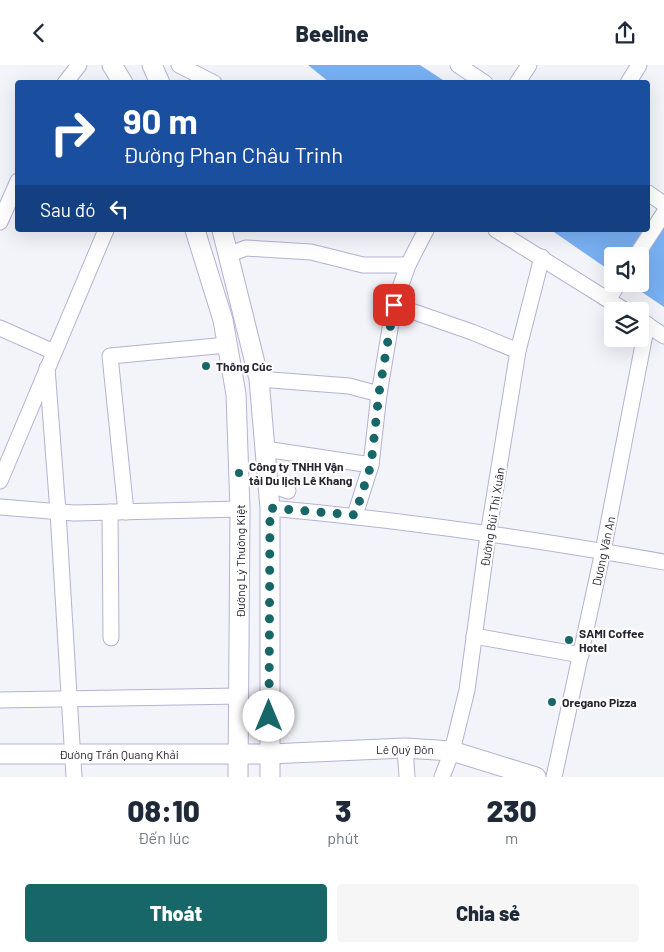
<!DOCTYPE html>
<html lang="vi">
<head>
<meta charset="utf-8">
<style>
	:root { --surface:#fff; --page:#f6f6f7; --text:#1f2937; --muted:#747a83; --accent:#176668 }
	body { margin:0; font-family:Barlow,sans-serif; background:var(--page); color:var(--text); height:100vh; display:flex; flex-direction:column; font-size:19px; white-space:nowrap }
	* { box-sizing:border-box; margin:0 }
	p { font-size:16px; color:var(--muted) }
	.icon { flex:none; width:28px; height:28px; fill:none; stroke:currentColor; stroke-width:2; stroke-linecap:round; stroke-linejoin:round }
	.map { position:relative; height:712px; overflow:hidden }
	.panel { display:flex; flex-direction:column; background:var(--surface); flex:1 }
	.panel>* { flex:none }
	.guide { position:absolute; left:15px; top:15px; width:635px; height:152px; border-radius:5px; box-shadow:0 5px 20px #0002; background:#1a4fa0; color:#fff; overflow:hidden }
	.buttons { position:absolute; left:604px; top:182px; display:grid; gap:10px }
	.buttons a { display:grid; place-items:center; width:45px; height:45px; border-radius:5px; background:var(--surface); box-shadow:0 5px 20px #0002; font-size:25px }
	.pin { position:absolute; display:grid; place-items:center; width:42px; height:42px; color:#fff; margin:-21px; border-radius:10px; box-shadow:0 2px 8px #0006 }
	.me { position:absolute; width:55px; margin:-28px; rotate:0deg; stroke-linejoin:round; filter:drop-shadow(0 0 4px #0008) }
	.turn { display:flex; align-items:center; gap:18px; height:105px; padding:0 25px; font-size:22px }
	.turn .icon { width:65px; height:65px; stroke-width:2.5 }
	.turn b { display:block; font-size:35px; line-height:42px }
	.then { display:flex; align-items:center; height:48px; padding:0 25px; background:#0003; gap:10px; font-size:19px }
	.eta { display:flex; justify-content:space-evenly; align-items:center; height:85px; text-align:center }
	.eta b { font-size:30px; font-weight:800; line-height:35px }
	.button { display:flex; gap:10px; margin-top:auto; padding:10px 25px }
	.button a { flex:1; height:58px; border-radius:5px; background:var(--accent); color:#fff; font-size:20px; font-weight:800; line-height:58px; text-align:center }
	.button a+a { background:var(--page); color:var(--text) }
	header { display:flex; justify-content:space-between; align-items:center; height:65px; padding:0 25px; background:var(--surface); font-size:22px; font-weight:800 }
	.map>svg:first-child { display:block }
	.water { fill:#78b0f2 }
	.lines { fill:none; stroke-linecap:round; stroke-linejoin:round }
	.minor-casing { stroke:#b5b1d4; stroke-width:17 }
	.major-casing { stroke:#b5b1d4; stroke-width:21 }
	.minor { stroke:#fff; stroke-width:15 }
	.major { stroke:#fff; stroke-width:19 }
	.route { stroke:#176668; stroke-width:9; stroke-dasharray:0 16.2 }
	.poi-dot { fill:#176668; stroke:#fff; stroke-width:2 }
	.labels { text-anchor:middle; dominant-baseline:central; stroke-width:4.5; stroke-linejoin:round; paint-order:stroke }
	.poi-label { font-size:12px; font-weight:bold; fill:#262431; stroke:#fff; text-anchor:start }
	.street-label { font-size:12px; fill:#262431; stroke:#fff }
</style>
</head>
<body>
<header><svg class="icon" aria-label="back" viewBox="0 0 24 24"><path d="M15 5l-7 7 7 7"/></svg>Beeline<svg class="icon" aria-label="share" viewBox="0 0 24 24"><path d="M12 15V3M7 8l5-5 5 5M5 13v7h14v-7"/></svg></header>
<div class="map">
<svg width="664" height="712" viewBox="0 0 664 712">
	<rect width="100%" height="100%" fill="#f3f3fa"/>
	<g class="water">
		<path d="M308,0H420L446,17H329Z"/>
		<path d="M648,153L664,164V242L630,219H640V191H612V207L551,165H648Z"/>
	</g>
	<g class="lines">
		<defs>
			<g id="minor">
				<path d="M179,0L214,18"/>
				<path d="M458,0L485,18"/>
				<path d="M65,18L79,0"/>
				<path d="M517,18L529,0"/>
				<path d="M628,18L639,0"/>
				<path d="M648,128L664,139"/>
				<path d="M0,157L18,116"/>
				<path d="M496,165L626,246"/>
				<path d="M230,189L246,183L311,187L363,200H408"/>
				<path d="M636,191L664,148"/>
				<path d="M608,235L618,219"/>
				<path d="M394,240L472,267L518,286"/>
				<path d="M640,255L664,271"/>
				<path d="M0,263L54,287"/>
				<path d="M47,303L58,447L74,712"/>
				<path d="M259,314L349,321L379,329"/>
				<path d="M265,384L371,400"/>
				<path d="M0,416L106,165"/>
				<path d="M268,419L288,426"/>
				<path d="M0,442L74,448L240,444"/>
				<path d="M270,443C402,455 534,474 664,497"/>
				<path d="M110,447L111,573"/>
				<path d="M126,447L110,291L227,280"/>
				<path d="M355,450L371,400L379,329L394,240L408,200L426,165"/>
				<path d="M474,571L581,590"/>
				<path d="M0,635L239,631"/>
				<path d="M405,683L407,712"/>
				<path d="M442,712L452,686L467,625L488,470L518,286L542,192"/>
				<path d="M554,712L603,486L647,259"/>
			</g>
			<g id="major">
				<path d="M112,0L123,18"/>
				<path d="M152,0L160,18"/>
				<path d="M195,165L223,255L236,329L240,444L238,712"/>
				<path d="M222,165L259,314L270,443V712"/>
				<path d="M0,689H269L405,683L452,686L536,712"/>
			</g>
		</defs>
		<use href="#minor" class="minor-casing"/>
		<use href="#major" class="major-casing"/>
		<use href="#minor" class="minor"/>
		<use href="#major" class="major"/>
	</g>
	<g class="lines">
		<path class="route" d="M269,651L270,443L355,450L371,400L379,328L394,240"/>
	</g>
	<g class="poi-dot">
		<circle cx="206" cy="301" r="5"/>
		<circle cx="239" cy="408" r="5"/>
		<circle cx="569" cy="575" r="5"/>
		<circle cx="552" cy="637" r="5"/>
	</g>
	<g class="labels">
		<g class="poi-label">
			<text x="216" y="301">Thông Cúc</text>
			<text x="249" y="401">Công ty TNHH Vận<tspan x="249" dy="14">tải Du lịch Lê Khang</tspan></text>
			<text x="579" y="568">SAMI Coffee<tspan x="579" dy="14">Hotel</tspan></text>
			<text x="562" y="637">Oregano Pizza</text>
		</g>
		<g class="street-label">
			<text transform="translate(492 452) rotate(-81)">Đường Bùi Thị Xuân</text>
			<text transform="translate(603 486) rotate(-78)">Dương Văn An</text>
			<text transform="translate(240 496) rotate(-90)">Đường Lý Thường Kiệt</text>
			<text x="405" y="684">Lê Quý Đôn</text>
			<text x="119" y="689">Đường Trần Quang Khải</text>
		</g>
	</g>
</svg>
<div class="buttons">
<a><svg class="icon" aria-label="sound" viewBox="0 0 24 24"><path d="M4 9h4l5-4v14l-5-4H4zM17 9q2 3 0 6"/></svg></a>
<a><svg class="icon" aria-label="layers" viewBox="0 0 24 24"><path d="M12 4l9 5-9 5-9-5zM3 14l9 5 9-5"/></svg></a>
</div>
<div class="pin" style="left:394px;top:240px;background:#d93025"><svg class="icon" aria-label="arrive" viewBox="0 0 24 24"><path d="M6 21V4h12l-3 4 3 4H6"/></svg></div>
<svg class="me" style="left:269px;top:651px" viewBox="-20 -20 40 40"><circle r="19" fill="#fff"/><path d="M0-13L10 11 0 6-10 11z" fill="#176668"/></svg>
<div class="guide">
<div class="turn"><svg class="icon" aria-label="right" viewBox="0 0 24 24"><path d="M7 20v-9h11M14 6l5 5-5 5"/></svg><div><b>90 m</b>Đường Phan Châu Trinh</div></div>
<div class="then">Sau đó<svg class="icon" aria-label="left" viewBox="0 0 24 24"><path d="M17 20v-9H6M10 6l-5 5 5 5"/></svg></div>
</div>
</div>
<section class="panel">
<div class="eta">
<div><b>08:10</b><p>Đến lúc</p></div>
<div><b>3</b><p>phút</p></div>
<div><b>230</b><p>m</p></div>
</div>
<div class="button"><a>Thoát</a><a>Chia sẻ</a></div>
</section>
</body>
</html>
